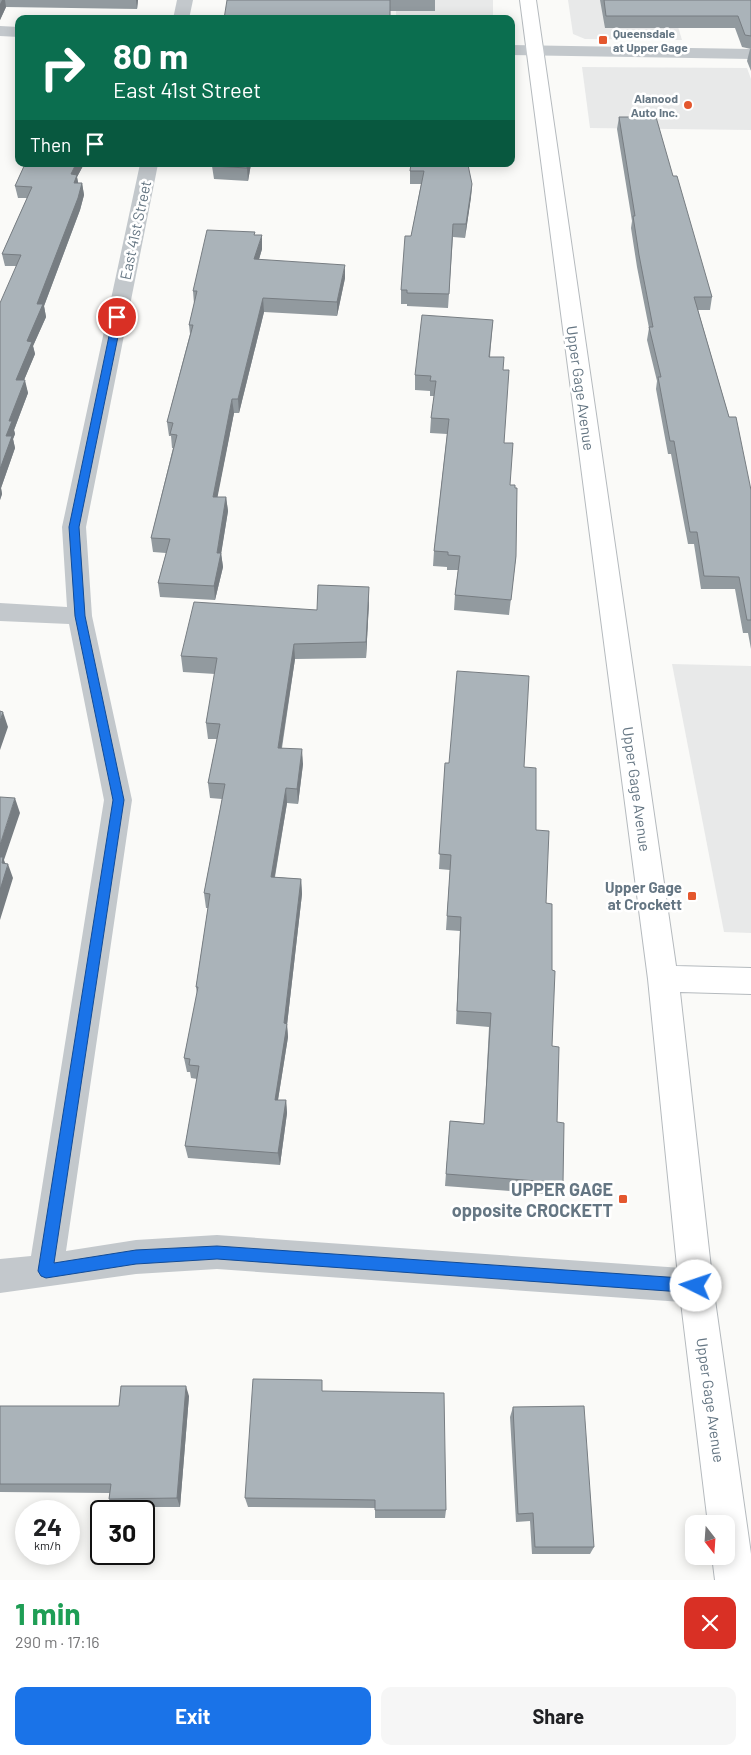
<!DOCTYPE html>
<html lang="en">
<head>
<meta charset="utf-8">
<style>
	:root { --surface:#fff; --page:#f6f6f6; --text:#202124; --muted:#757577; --accent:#1a73e8 }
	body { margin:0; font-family:Barlow,sans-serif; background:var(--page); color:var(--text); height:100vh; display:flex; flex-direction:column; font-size:19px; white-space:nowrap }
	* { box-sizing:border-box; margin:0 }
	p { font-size:16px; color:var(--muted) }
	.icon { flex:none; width:28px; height:28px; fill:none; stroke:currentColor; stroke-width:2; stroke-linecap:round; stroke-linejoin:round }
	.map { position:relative; height:1580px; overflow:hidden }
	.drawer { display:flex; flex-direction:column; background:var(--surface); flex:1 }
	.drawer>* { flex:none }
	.banner { position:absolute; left:15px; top:15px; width:500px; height:152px; border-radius:10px; box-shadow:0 2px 12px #0003; background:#0b6e4f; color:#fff; overflow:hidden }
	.needle { width:32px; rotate:163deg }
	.controls { position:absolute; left:685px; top:1515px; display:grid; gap:10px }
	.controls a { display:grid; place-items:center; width:50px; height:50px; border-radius:10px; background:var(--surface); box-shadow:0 2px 12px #0003; font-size:25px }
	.speed { position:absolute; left:15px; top:1500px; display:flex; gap:10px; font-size:25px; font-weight:700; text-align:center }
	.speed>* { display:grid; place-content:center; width:65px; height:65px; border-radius:50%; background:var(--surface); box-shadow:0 2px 12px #0003; line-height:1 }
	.speed small { font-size:12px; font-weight:400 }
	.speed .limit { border:2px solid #111; border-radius:8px; background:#fff; color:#111 }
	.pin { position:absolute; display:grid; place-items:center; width:42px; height:42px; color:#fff; margin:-21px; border:2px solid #fff; border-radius:50%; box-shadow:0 1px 5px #0007 }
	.me { position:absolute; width:55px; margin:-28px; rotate:274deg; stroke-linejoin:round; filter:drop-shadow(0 0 4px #0008) }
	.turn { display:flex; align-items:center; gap:18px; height:105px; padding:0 15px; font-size:22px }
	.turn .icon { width:65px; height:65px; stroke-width:2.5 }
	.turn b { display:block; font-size:35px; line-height:42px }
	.then { display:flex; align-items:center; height:48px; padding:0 15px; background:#0003; gap:10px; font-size:19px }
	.round { display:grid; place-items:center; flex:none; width:52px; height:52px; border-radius:10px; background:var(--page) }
	.summary { display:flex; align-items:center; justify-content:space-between; height:85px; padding:0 15px }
	h1 { font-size:30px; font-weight:700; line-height:38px; color:#1e9e55 }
	.primary-button { display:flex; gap:10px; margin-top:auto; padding:10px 15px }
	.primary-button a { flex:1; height:58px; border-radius:10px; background:var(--accent); color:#fff; font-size:20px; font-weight:700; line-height:58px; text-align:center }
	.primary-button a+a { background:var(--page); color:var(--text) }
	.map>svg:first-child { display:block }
	.built { fill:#e8e9e9 }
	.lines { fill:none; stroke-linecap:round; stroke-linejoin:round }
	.major-casing { stroke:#b5babe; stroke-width:2 }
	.minor { fill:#c3c8cc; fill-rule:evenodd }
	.major { fill:#fff; fill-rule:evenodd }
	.wall { fill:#929a9f }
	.shaded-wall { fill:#777d82 }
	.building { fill:#aab3b9; stroke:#777d82 }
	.route { fill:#1a73e8; stroke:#114b97 }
	.poi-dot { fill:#e4572e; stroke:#fff; stroke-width:2 }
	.labels { text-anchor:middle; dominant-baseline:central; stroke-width:5; stroke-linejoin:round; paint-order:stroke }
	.far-poi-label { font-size:12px; font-weight:bold; fill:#657683; stroke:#fff; text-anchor:start }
	.street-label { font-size:15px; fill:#657683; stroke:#fff }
	.poi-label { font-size:15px; font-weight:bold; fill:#657683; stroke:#fff; text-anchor:end }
	.near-poi-label { font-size:18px; font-weight:bold; fill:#657683; stroke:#fff; text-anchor:end }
</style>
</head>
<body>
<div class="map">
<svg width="751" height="1580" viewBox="0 0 751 1580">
	<rect width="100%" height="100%" fill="#fafaf8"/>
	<g class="built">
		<rect x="396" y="0" width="97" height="19"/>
		<path d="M568,0H670L682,40L585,39L573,34Z"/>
		<path d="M582,67L747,68L751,79V130L590,128Z"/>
		<path d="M672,664L751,666V933L724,932Z"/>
	</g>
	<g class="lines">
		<defs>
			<path id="major" d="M520,0H536L676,966L751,968V994L680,992L713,1286L751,1554V1580H715L712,1556H726V1524H708L679,1286L648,979Z"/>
		</defs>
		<use href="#major" class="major-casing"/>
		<g class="minor">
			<path d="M177,0H193L189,19H173Z"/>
			<path d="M0,26L19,27V37L0,36Z"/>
			<path d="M511,45L751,49V59L511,55Z"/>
			<path d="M140,164H158L86,527L92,616L132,800L66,1251L136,1240L217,1235L696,1269L708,1274L713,1286L708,1298L696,1303L217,1269L136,1274L0,1293V1259L31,1256L104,800L69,624L0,621V603L67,607L62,527Z"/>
		</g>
		<use href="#major" class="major"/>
	</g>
	<g class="wall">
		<path d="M0,0H138L137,9L6,7L0,20Z"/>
		<path d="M227,0H435V11H390Z"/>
		<path d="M600,0H751V71L747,61L750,49H751L742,47L735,28H605Z"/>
		<path d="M619,117L673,176L712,297L710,310H698L729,417L751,490V649L748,633H743L735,589H701L694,544H688L671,454H668L656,389L657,381L647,340L649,328L637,267L631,228L632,221L617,129Z"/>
		<path d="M25,164H84L77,177L78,183H82L84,195L80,210L44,306L46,317L33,346L35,354L24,380L28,393L14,430L15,434L13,439L15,448L1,488L2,494L0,500L16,266H5L2,254L27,198H18L15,186Z"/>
		<path d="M251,164L248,181L214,179L212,166Z"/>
		<path d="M449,166L472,184L471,197L465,238L453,237L448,308L407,306V304H401V290L421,184H410V171Z"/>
		<path d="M255,235L262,249L259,259L345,278L337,316L264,312L239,413H234L217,497H226L228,511L221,553L223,567L215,600L160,597L158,583L166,553L153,552L151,538L173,448H172L171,436H169L167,422L190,334L189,325L194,304L193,291Z"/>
		<path d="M493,320L490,357L503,370L504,443L510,485L516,556L509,615L454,610L455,595L458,570H447V567L433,566L434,551L447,434L430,433L431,418L434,396H430V391L415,390V375Z"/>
		<path d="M369,602L366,658L295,659L282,748L303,764L298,804L287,803L275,877L301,879L302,894L287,1025L288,1037L278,1100H286L287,1113L280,1165L188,1158L185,1146L197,1079L191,1078L190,1072H187L184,1058L197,994L196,987L208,908H206L204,893L222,799L210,798L208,783L217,739H208L206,723L215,674L183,672L181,656L317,610Z"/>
		<path d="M445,763L524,767L536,830L546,903L552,1046L557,1122L563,1183L560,1195L445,1186L450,1121L484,1124L489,1027L456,1024L460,931L446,930L450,870L439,869Z"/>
		<path d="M323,1391L446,1510L445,1518H375V1508L248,1507L245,1498Z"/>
		<path d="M189,1396L180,1507H114L109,1499L110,1493L0,1492V1406H119Z"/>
		<path d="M513,1407L594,1547L590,1554H532L530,1521L516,1522L510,1417Z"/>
	</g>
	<g class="shaded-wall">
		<path d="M2,0H5L6,7L0,20V4Z"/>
		<path d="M136,0H138L137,9Z"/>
		<path d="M76,164H84L77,177L79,187L76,195L71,174Z"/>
		<path d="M247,164H251L248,181L247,168Z"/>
		<path d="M82,183L84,195L80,210L44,306L46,317L33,346L35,354L19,392L16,380L37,304Z"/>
		<path d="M472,184L471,197L465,238L466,224Z"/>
		<path d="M262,235V249L255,273L254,259Z"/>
		<path d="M345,265V278L337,316V302Z"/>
		<path d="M263,298L264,312L239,413L238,399Z"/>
		<path d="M25,380L28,393L14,430L15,434L13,439L15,448L1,488L2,494L0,500V469L9,421Z"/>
		<path d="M232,399L234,413L215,510L213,497Z"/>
		<path d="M226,497L228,511L220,561L221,553L223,567L215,600L214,586L217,553Z"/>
		<path d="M369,587V602L366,658V642Z"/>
		<path d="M294,644L295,659L279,763L278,748Z"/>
		<path d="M3,712L8,727L0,750V721Z"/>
		<path d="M302,749L303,764L298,804L297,789Z"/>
		<path d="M286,788L287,803L272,892L271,877Z"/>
		<path d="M15,798L20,813L4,860L7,868L8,864L13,878L0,920V845Z"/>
		<path d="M301,879L302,894L287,1025L288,1037L276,1112L275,1100Z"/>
		<path d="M286,1100L287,1113L280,1165L278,1153Z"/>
		<path d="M186,1386L189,1396L180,1507L177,1498Z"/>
	</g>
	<g class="building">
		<path d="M227,0H390V19H224Z"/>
		<path d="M604,0H751V36L745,35L738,16H606Z"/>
		<path d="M619,117H656L673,176H677L712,297H694L729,417H736L751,490V620H747L739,577L704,576L697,532H690L674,441H670L658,377H661L649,327H653L639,255L633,216H635Z"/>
		<path d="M25,164H76L71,174L77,175L74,183H82L78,198L37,304H43L27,341L32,342L16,380H25L9,421H12L6,436H12L0,469V303L21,255L2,254L32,187L15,186Z"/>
		<path d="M213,164H247V168L212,166Z"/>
		<path d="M411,164H448V166L468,165L472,184L466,224H453L449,294L407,293V290H401L405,236H411L424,171H410Z"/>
		<path d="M207,230L255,232L254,235H262L254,259L345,265L337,302L263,298L238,399H232L213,497H226L217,553H221L214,586L158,583L170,539L151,538L177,435L170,434L173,423L167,422L193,325H189L197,291H193Z"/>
		<path d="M422,315L493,320L489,357H504L503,370H509L504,443H513L510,485H515V488H517L516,556L511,600L455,595L460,556L448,555V552L434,551L449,419L431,418L436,381H430L431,376L415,375Z"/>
		<path d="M318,585L369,587L366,642L294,644L278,748L302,749L297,789L286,788L271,877L301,879L284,1023L287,1024L275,1100H286L278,1153L185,1146L199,1066L189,1065L190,1059L184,1058L198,987H196L210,894L204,893L225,784L208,783L220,724L206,723L217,658L181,656L194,602L317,610Z"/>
		<path d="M457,671L529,676L524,767L536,768V830L549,831L546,903L552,904V970L555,971L552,1046L559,1047L557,1122L564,1123L563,1183L446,1174L450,1121L484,1124L491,1013L457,1011L461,917L447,916L451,855L439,854L445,763H449Z"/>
		<path d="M0,711L3,712L0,721Z"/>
		<path d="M0,797L15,798L0,845Z"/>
		<path d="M0,857H3L2,863L8,864L0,890Z"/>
		<path d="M253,1379L322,1380V1391L444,1393L446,1510H375V1500L245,1498Z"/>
		<path d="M121,1386H186L177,1498L109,1499L111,1484H0V1406H119Z"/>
		<path d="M584,1406L594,1547H535L533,1513L518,1514L513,1407Z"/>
	</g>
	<path class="route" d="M117,314L122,317L79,527L85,616L124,800L54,1263L136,1250L217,1246L696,1279L701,1281L703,1286L701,1291L696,1293L217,1259L136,1264L46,1278L41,1276L38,1271L113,800L75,616L69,527L113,317Z"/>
	<g class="poi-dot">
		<rect x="598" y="35" width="10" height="10" rx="2.5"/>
		<circle cx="688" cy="105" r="5"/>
		<rect x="687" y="891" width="10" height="10" rx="2.5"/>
		<rect x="618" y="1194" width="10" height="10" rx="2.5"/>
	</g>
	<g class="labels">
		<g class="far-poi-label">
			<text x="613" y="33">Queensdale<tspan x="613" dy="14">at Upper Gage</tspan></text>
			<text x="678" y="98" text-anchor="end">Alanood<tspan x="678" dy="14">Auto Inc.</tspan></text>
		</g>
		<g class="street-label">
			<text transform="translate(135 230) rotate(-78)">East 41st Street</text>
			<text transform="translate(581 388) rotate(82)">Upper Gage Avenue</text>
			<text transform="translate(637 789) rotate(82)">Upper Gage Avenue</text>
			<text transform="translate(711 1400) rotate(82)">Upper Gage Avenue</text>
		</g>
		<g class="poi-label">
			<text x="682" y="887">Upper Gage<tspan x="682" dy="17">at Crockett</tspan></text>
		</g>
		<g class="near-poi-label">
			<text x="613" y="1189">UPPER GAGE<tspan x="613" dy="21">opposite CROCKETT</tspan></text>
		</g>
	</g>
</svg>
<div class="controls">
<a><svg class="needle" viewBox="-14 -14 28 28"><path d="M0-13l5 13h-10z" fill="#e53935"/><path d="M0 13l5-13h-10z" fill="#757577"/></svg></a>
</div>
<div class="speed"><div>24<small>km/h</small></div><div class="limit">30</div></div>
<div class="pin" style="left:117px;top:317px;background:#d93025"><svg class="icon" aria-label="arrive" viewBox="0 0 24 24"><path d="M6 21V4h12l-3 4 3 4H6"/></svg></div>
<svg class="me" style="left:696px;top:1286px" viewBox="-20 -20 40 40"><circle r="19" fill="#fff"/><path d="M0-13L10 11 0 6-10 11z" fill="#1a73e8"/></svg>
<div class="banner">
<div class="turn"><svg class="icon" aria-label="right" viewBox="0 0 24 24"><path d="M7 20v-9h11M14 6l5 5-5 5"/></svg><div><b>80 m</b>East 41st Street</div></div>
<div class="then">Then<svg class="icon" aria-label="arrive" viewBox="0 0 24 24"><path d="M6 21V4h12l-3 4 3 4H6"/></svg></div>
</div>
</div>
<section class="drawer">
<div class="summary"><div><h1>1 min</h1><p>290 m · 17:16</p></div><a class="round" style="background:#d93025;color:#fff"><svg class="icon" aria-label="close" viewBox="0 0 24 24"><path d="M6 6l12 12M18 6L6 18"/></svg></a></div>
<div class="primary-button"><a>Exit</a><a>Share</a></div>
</section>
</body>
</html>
